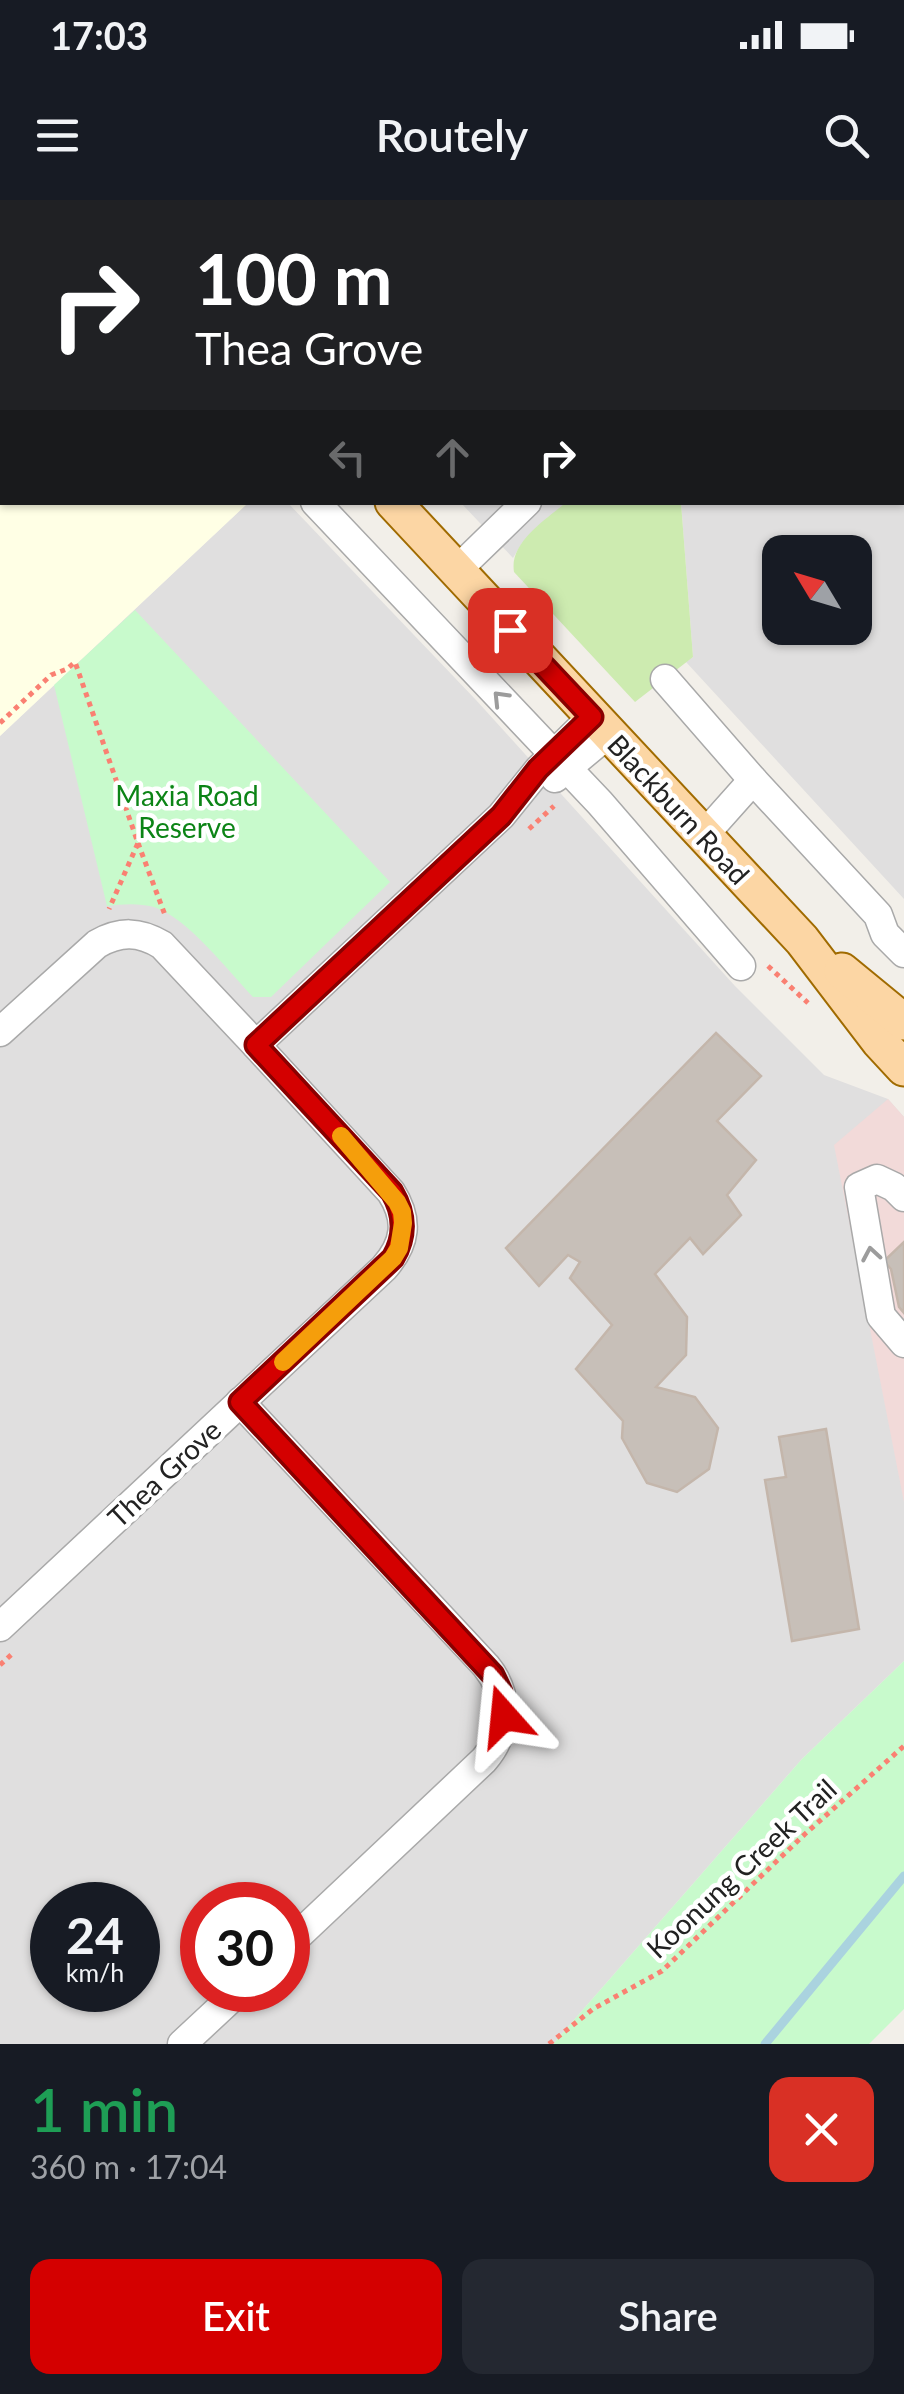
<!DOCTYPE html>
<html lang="en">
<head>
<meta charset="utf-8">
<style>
	:root { --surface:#171b24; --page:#242831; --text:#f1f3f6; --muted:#9ea1a6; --accent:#d40000 }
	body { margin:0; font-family:Lato,sans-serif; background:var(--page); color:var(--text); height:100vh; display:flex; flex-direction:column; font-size:38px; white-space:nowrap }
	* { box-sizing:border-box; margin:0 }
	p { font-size:32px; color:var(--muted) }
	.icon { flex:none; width:55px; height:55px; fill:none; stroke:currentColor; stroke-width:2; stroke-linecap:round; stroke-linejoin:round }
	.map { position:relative; height:1844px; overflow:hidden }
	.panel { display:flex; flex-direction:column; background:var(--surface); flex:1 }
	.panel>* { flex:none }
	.hud { position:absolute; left:0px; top:0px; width:905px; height:305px; box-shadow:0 2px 8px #0004; background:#202124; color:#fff; overflow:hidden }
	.needle { width:65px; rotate:308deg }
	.controls { position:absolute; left:762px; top:335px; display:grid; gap:20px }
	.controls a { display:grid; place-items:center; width:110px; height:110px; border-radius:20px; background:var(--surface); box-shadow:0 2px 8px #0004; font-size:50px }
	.speed { position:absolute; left:30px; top:1682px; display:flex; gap:20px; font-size:50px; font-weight:700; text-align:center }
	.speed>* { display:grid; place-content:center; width:130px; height:130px; border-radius:50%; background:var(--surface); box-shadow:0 2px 8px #0004; line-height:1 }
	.speed small { font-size:25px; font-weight:400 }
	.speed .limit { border:15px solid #d22; background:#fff; color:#111 }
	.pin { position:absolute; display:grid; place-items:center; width:85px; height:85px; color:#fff; margin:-42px; border-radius:20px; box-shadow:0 5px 15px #0006 }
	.me { position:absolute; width:110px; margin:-55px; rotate:342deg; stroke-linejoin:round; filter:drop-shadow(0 0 8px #0008) }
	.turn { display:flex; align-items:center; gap:35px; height:210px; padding:0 30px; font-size:45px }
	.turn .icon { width:130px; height:130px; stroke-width:2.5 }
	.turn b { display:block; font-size:70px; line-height:85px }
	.lanes { display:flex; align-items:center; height:95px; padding:0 30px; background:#0003; justify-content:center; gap:50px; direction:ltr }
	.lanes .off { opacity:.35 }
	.round { display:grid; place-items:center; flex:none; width:105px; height:105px; border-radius:20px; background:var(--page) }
	.head { display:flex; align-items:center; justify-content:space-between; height:170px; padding:0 30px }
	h1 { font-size:60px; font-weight:600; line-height:75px; color:#1e9e55 }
	.cta { display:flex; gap:20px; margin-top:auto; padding:20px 30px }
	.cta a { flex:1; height:115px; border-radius:20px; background:var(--accent); color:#fff; font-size:40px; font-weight:600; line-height:115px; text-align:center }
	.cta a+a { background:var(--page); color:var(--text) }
	.status { display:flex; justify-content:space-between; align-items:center; height:70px; padding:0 50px; background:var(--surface); direction:ltr }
	.status svg { height:28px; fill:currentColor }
	header { display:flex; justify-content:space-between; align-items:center; height:130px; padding:0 30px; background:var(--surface); font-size:45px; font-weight:600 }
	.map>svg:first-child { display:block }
	.residential { fill:#e0dfdf; fill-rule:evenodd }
	.commercial { fill:#f2dad9 }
	.education { fill:#ffffe5 }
	.grass { fill:#cdebb0 }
	.park { fill:#c8facc }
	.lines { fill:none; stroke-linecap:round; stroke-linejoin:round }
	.stream { stroke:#aad3df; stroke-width:9 }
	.building { fill:#c7bfb8; stroke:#c4b6ab; stroke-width:2.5 }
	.minor-casing { stroke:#a9a9a9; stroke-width:31 }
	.major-casing { stroke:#a06b00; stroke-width:39 }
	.path { stroke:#fa8072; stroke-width:5; stroke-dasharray:5 5; stroke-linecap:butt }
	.minor { stroke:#fff; stroke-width:28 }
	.major { stroke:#fcd6a4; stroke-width:35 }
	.oneway { stroke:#9c9c9c }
	.route-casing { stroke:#8a0000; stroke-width:25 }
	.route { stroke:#d40000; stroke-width:18 }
	.slow { stroke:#f59e0b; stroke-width:18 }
	.labels { text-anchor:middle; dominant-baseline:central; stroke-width:9; stroke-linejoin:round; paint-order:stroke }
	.park-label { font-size:28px; fill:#0c8416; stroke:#fff }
	.street-label { font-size:28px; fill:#222; stroke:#fff }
</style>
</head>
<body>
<div class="status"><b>17:03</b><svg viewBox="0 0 49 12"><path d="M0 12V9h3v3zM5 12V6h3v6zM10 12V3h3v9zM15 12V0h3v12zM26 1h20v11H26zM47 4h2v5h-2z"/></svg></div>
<header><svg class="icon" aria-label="menu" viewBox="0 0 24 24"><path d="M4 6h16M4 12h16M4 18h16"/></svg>Routely<svg class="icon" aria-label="search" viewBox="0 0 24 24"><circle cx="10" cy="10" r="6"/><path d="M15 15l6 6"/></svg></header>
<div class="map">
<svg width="904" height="1844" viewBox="0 0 904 1844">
	<rect width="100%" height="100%" fill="#f2efe9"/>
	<g class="residential">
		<path d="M170,0H904V699L686,462L693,457L681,303L902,302V2H172ZM780,352H855V428H780Z"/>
		<path d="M248,303H288L476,500L735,786L824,875L888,899L904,917V1461L802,1559L553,1844H0V536ZM52,1705H138V1790H52ZM202,1705H288V1790H202Z"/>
		<path d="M461,303H565L522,343L513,358Z"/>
	</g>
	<path class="commercial" d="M888,899L904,917V1302L834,945Z"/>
	<path class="education" d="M0,0H25L27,2H2V302L248,303L0,536Z"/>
	<path class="grass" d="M565,303H681L693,457L635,502L514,372C509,342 546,320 565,303Z"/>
	<g class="park">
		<path d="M135,410L390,682L271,797H253C229,772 187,717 154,707C139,703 123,704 107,706L54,485Z"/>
		<path d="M904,1461V1809L869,1844H553L802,1559Z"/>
	</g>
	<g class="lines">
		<path class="stream" d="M765,1844L904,1676"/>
	</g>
	<g class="building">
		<path d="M716,833L761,876L717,921L756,960L727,995L741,1015L703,1054L690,1038L655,1074L687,1117L686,1155L656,1187L695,1197L718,1228L709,1269L677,1292L647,1283L622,1238L623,1221L576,1169L612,1125L570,1078L580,1062L568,1055L539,1086L506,1048Z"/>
		<path d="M904,1042V1113L899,1107L891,1069L884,1061Z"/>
		<path d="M826,1229L859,1429L792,1441L765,1280L786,1277L779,1237Z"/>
	</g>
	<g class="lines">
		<defs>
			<g id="minor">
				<path d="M45,0L47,2"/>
				<path d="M295,2L298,0"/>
				<path d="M837,2L839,0"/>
				<path d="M315,302L600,603L741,766"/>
				<path d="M456,371L527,302"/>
				<path d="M665,479L753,580L878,715L885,734L904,753"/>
				<path d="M555,578L608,534"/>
				<path d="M704,635L753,580"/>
				<path d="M0,832L97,744C120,731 139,731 162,745L256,845L501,616L539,569L592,517"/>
				<path d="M904,997L894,987L877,979L859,987L881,1116L904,1143"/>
				<path d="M240,1202L486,1466C510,1495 508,1532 484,1560L288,1745"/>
				<path d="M0,1427L384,1068C406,1043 409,1020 391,992L256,845"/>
				<path d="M182,1844L240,1790"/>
			</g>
			<g id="major">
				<path d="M110,0L112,2"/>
				<path d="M393,302L802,740L879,841L904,868"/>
				<path d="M842,771L904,822"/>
			</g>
		</defs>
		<use href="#minor" class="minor-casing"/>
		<use href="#major" class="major-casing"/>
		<g class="path">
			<path d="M0,523L51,475L67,469L75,462L138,643L109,709"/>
			<path d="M529,629L554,606"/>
			<path d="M138,643L165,715"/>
			<path d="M768,766L808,803"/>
			<path d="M0,1465L12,1454"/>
			<path d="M288,1782L300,1771"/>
			<path d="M267,1802L279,1790"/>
			<path d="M549,1844L593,1809L662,1771L805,1634L904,1546"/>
		</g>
		<use href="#minor" class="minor"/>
		<use href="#major" class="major"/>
	</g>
	<defs><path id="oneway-chevron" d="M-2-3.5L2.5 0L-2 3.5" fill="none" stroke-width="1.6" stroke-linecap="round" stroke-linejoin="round" transform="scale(2.5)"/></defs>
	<g class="oneway">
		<use href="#oneway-chevron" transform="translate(500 498) rotate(-134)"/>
		<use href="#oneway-chevron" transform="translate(871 1054) rotate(-100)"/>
	</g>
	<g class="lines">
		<defs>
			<path id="route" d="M504,1516L501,1492L493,1475L240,1202L393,1058C406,1036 405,1014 392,992L256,845L501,616L538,569L592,517L510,430"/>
		</defs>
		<use href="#route" class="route-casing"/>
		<use href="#route" class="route"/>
		<path class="slow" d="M283,1162L393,1058L399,1048L403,1023L402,1012L397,1002L341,936"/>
	</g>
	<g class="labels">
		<g class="park-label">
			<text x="187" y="595">Maxia Road<tspan x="187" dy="32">Reserve</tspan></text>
		</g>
		<g class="street-label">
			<text transform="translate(679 609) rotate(47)">Blackburn Road</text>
			<text transform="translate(164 1273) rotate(-43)">Thea Grove</text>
			<text transform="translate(741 1668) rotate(-43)">Koonung Creek Trail</text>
		</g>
	</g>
</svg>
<div class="controls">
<a><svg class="needle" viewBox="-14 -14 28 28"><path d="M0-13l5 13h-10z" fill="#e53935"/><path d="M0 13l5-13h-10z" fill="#9ea1a6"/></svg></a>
</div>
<div class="speed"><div>24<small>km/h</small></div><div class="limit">30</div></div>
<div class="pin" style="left:510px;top:430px;background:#d93025"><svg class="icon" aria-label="arrive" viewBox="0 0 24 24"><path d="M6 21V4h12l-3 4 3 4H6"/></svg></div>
<svg class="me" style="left:504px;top:1516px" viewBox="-20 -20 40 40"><path d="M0-17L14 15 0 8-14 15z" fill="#d40000" stroke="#fff" stroke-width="4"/></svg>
<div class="hud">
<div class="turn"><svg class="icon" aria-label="right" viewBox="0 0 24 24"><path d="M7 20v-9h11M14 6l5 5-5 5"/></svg><div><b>100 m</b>Thea Grove</div></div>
<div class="lanes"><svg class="icon off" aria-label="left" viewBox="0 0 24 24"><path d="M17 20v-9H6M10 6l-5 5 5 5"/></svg><svg class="icon off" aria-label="ahead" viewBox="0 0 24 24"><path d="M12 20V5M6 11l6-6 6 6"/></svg><svg class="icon" aria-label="right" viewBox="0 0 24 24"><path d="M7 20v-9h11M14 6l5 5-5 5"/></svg></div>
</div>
</div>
<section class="panel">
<div class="head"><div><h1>1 min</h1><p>360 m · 17:04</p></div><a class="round" style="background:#d93025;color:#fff"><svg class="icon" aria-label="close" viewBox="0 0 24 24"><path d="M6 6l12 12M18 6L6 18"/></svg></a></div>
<div class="cta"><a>Exit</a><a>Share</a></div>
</section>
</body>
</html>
